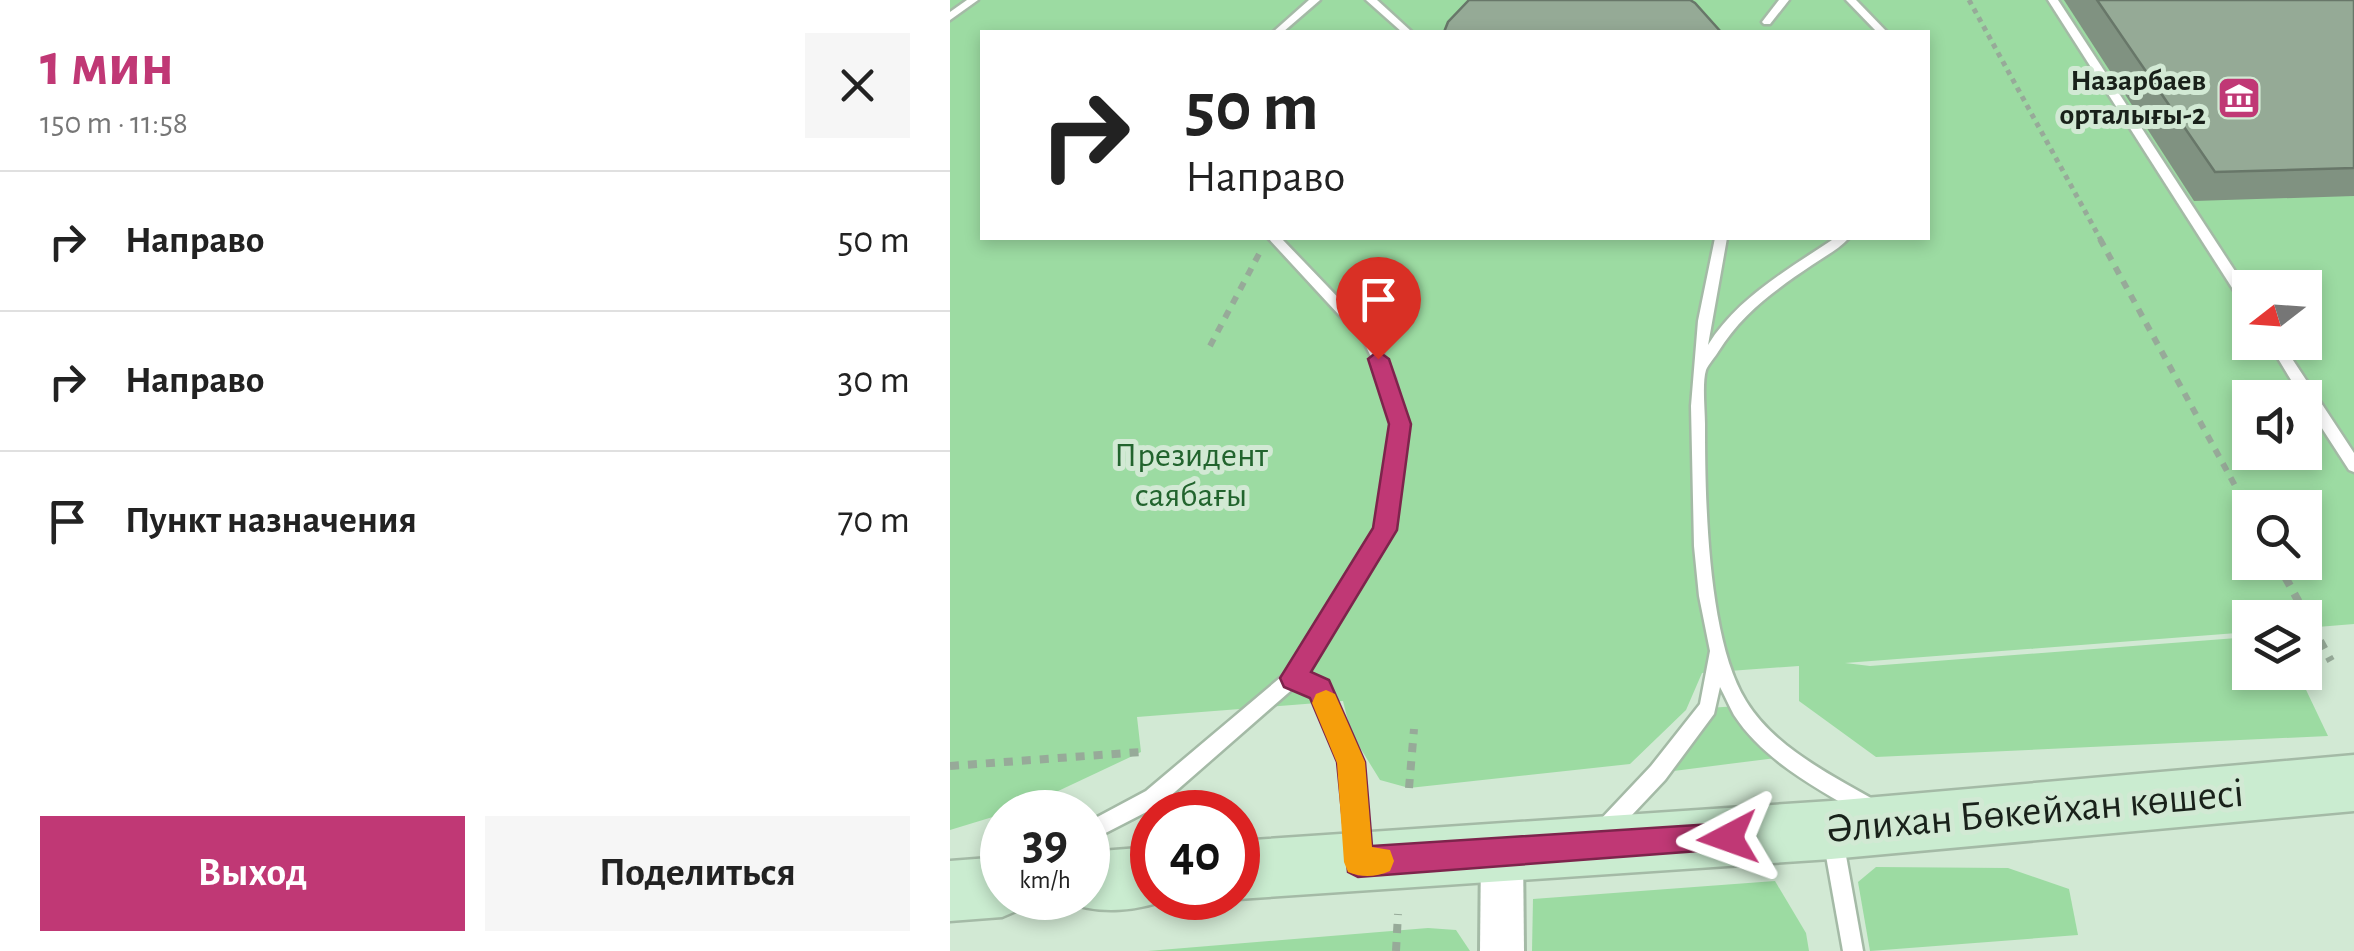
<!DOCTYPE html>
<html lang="ru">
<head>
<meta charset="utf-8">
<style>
	:root { --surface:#fff; --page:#f6f6f6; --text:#222; --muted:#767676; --line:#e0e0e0; --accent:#c03875 }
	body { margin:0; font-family:"Alegreya Sans",sans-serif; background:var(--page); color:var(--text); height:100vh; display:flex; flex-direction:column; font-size:38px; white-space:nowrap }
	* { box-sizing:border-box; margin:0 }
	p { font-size:32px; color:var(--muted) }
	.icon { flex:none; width:55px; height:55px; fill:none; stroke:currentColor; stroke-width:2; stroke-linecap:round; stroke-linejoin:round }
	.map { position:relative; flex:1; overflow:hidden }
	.drawer { display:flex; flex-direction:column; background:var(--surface); width:950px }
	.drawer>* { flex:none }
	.guide { position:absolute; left:30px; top:30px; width:950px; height:210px; border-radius:0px; box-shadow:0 5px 15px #0003; background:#fff; color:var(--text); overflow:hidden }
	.needle { width:65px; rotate:253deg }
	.fabs { position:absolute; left:1282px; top:270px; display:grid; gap:20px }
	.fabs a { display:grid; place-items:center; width:90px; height:90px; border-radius:0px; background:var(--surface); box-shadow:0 5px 15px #0003; font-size:50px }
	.speed { position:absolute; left:30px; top:790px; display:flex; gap:20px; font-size:50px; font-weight:700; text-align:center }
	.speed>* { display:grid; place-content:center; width:130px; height:130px; border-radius:50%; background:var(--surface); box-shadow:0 5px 15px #0003; line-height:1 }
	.speed small { font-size:25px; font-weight:400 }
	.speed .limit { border:15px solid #d22; background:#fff; color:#111 }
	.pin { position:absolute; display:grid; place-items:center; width:85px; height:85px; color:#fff; margin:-102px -42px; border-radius:50% 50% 50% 0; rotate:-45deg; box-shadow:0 0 10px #0007 }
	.pin .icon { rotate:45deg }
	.me { position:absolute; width:110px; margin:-55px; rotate:266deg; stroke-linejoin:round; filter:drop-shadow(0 0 8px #0008) }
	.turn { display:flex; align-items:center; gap:35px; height:210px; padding:0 40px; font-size:45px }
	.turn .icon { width:130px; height:130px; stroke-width:2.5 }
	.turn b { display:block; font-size:70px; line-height:85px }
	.round { display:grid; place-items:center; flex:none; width:105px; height:105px; border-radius:0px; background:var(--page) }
	.head { display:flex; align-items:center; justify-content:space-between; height:170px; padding:0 40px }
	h1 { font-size:60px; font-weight:700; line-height:75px; color:var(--accent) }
	.button { display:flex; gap:20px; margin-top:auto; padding:20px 40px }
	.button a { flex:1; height:115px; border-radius:0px; background:var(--accent); color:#fff; font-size:40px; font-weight:700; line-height:115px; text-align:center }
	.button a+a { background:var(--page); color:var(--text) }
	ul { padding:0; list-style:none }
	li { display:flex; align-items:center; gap:30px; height:140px; padding:0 40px; border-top:2px solid var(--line) }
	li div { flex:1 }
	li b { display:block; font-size:38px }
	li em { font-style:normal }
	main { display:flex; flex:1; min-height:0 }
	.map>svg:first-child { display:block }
	.green { fill:#9cdba2; fill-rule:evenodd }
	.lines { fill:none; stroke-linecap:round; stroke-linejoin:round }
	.lane-casing { stroke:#a4baa6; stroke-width:5 }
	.street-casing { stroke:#a4baa6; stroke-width:6 }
	.secondary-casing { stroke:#a4baa6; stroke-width:5 }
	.path-far2 { stroke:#97aa99; stroke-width:5; stroke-dasharray:5 5; stroke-linecap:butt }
	.path-far1 { stroke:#97aa99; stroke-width:6; stroke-dasharray:8 8; stroke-linecap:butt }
	.path { stroke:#97aa99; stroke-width:8; stroke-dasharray:9 9; stroke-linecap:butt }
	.lane { fill:#fff; fill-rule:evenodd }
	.street { fill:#fff; fill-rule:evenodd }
	.secondary { fill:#caecd0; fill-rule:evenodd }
	.wall { fill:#809281 }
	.building { fill:#95aa96; stroke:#687769; stroke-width:2.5 }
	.route { fill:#c03875; stroke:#7d244c; stroke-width:2.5 }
	.slow { fill:#f59e0b }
	.labels { text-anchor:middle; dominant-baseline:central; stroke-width:10; stroke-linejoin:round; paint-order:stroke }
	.far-poi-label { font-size:30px; font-weight:bold; fill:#19211a; stroke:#d2e9d4; text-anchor:end }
	.park-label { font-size:35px; fill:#22642e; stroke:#d2e9d4 }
	.near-street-label { font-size:42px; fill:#19211a; stroke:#d2e9d4 }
</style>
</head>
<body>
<main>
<section class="drawer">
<div class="head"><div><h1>1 мин</h1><p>150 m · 11:58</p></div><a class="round"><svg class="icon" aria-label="close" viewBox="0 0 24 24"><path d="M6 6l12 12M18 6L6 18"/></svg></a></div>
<ul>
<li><svg class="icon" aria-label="right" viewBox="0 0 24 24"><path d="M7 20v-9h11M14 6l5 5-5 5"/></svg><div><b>Направо</b></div><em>50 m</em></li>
<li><svg class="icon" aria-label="right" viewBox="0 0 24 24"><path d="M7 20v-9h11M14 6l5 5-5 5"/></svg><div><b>Направо</b></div><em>30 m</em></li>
<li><svg class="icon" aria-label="arrive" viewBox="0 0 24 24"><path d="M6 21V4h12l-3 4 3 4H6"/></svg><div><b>Пункт назначения</b></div><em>70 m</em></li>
</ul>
<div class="button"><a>Выход</a><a>Поделиться</a></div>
</section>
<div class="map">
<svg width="1404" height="951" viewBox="0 0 1404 951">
	<rect width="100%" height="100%" fill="#d2e9d4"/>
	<g class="green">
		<path d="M0,0H1404V624L1355,628V618H1300V632L895,663L920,666L1300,637V672L1348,673L1378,736L926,757L849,701V666L752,673L736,710L680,764L459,788L430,780L401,733L393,701L187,717L191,752L72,808L0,830ZM32,32H978V238H32ZM1300,288H1355V342H1300ZM1300,398H1355V452H1300ZM1300,508H1355V562H1300Z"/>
		<path d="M788,706L833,757L708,773L758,708Z"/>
		<path d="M926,867L1058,868L1119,889L1128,935L920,951L908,882Z"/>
		<path d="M825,881L856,933L859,951H582L583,899Z"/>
		<path d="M478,928L506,930L520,951H198Z"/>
	</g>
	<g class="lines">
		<defs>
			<g id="lane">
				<path d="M17,0H28L0,20V12Z"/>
				<path d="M359,0H370L333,32H323Z"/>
				<path d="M416,0H427L462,32H452Z"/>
				<path d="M829,0H839L820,24H814L812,22Z"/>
				<path d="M896,0H906L937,32H927Z"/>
				<path d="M1098,0H1108L1300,294V310L1295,308Z"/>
				<path d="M318,238H331L424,335L445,378L457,424L443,530L355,674L376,683L410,762L417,849L414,856L407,859L400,856L397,849L392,762L364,695L345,687L210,805L138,842V822L196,791L337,672L427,528L443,424L431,378L414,342Z"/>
				<path d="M765,238H777L758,345C788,297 839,269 885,238H899C889,249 875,256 862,265C825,290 792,313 768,352C765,357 758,365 756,370C752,383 755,410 755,424C755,497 757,639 796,701C825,748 881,775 928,802L930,809L928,816L921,818L914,816C868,789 814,761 784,715C779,706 775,696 770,687L764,714L715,780L664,834L657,837L650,834L647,827L650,820L701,766L750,704L760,651L749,596L744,546L741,406L748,321Z"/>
				<path d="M1318,342H1331L1404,453V472L1399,470L1355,402V398H1352Z"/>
				<path d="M883,829L890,832L893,839L913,951H893L873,839L876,832Z"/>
			</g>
			<path id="street" d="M552,832L567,838L573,853L574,951H530L531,853L537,838Z"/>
			<g id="secondary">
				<path d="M1404,755V811L881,859L288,899L284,898H288V841L881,801Z"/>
				<path d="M202,847V898H221C190,911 149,915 117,902L115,898H138V852Z"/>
				<path d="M52,857V898H77L73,908L52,917L0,921V861Z"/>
			</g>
		</defs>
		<use href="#lane" class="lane-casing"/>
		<use href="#street" class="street-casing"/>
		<use href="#secondary" class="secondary-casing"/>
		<path class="path-far2" d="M1019,0L1152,242"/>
		<g class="path-far1">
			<path d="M1150,239L1300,513"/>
			<path d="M260,346L309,254"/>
		</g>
		<g class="path">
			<path d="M1327,562L1381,661"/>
			<path d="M0,766L191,752"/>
			<path d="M459,788L464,729"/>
			<path d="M446,951L448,914"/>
		</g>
		<use href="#lane" class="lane"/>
		<use href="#street" class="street"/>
		<use href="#secondary" class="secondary"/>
	</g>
	<path class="wall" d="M1114,0H1404V196L1244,201Z"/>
	<g class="building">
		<path d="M519,0H740L745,3L771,32H494L498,22Z"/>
		<path d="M1147,0H1404V168L1265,172Z"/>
	</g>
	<path class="route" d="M428,351L439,359L461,424L447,530L361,672L379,680L415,762L422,846L778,823L788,827L792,838L788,848L408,877L398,872L387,762L360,698L334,687L330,678L423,528L439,424L418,359Z"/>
	<path class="slow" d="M376,690L385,694L415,762L422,847L440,850L444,861L440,871C426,877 412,878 398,872L394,862L387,763L362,703L366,694Z"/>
	<defs>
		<symbol id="museum-square" viewBox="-11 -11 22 22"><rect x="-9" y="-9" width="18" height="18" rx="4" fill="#c03875" stroke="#d2e9d4"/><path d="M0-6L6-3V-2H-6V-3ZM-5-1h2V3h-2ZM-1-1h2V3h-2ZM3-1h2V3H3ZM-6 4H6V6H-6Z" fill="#fff"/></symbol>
	</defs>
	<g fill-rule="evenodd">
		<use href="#museum-square" x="1264" y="73" width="50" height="50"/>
	</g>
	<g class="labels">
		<g class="far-poi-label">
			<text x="1256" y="81">Назарбаев<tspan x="1256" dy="34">орталығы-2</tspan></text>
		</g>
		<g class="park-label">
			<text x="241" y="455">Президент<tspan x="241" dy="40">саябағы</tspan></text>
		</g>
		<g class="near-street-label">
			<text transform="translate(1085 811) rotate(-5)">Әлихан Бөкейхан көшесі</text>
		</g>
	</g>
</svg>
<div class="fabs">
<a><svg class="needle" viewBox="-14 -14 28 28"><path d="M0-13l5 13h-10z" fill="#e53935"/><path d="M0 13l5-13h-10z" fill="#767676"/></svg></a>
<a><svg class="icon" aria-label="sound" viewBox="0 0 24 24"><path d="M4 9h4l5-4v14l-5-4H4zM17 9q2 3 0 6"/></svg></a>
<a><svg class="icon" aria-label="search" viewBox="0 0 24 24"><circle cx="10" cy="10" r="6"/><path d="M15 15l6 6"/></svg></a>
<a><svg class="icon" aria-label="layers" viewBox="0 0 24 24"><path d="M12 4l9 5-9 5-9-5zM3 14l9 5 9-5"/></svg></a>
</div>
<div class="speed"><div>39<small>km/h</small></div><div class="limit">40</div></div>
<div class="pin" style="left:428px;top:359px;background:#d93025"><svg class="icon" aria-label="arrive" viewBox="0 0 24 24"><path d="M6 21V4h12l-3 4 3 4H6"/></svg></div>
<svg class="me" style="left:778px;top:838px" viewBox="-20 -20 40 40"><path d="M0-17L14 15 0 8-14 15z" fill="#c03875" stroke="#fff" stroke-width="4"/></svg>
<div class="guide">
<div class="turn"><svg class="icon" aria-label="right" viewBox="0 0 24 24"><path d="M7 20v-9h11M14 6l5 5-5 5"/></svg><div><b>50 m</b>Направо</div></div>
</div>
</div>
</main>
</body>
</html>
